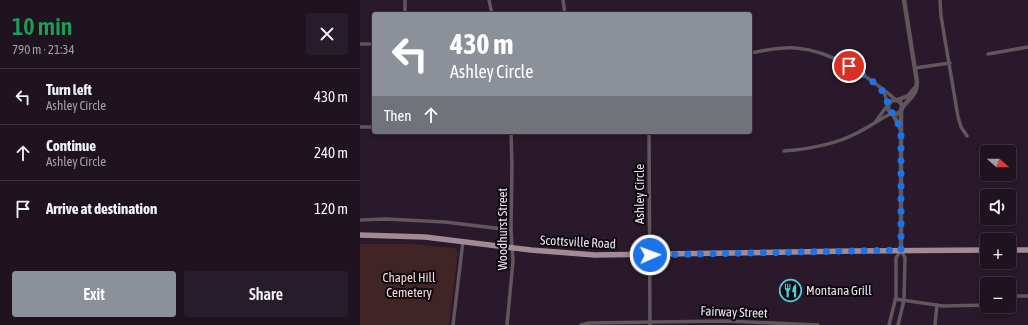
<!DOCTYPE html>
<html lang="en">
<head>
<meta charset="utf-8">
<style>
	:root { --surface:#1f1320; --page:#271c29; --text:#f1f3f6; --muted:#a19ea5; --line:#3c323e; --accent:#8c9099 }
	body { margin:0; font-family:"Asap Condensed",sans-serif; background:var(--page); color:var(--text); height:100vh; display:flex; flex-direction:column; font-size:15px; white-space:nowrap }
	* { box-sizing:border-box; margin:0 }
	p { font-size:13px; color:var(--muted) }
	.icon { flex:none; width:22px; height:22px; fill:none; stroke:currentColor; stroke-width:2; stroke-linecap:round; stroke-linejoin:round }
	.map { position:relative; flex:1; overflow:hidden }
	.side { display:flex; flex-direction:column; background:var(--surface); width:360px }
	.side>* { flex:none }
	.guide { position:absolute; left:12px; top:12px; width:380px; height:122px; border-radius:4px; box-shadow:0 2px 6px #0003,0 0 0 1px var(--line); background:#8c9099; color:#fff; overflow:hidden }
	.needle { width:26px; rotate:111deg }
	.buttons { position:absolute; left:620px; top:145px; display:grid; gap:8px }
	.buttons a { display:grid; place-items:center; width:36px; height:36px; border-radius:4px; background:var(--surface); box-shadow:0 2px 6px #0003,0 0 0 1px var(--line); font-size:20px }
	.pin { position:absolute; display:grid; place-items:center; width:34px; height:34px; color:#fff; margin:-17px; border:2px solid #fff; border-radius:50%; box-shadow:0 1px 4px #0007 }
	.me { position:absolute; width:44px; margin:-22px; rotate:88deg; stroke-linejoin:round; filter:drop-shadow(0 0 3px #0008) }
	.turn { display:flex; align-items:center; gap:14px; height:84px; padding:0 12px; font-size:18px }
	.turn .icon { width:52px; height:52px; stroke-width:2.5 }
	.turn b { display:block; font-size:28px; line-height:34px }
	.then { display:flex; align-items:center; height:38px; padding:0 12px; background:#0003; gap:8px; font-size:15px }
	.round { display:grid; place-items:center; flex:none; width:42px; height:42px; border-radius:4px; background:var(--page) }
	.summary { display:flex; align-items:center; justify-content:space-between; height:68px; padding:0 12px }
	h1 { font-size:24px; font-weight:600; line-height:30px; color:#1e9e55 }
	.button { display:flex; gap:8px; margin-top:auto; padding:8px 12px }
	.button a { flex:1; height:46px; border-radius:4px; background:var(--accent); color:#fff; font-size:16px; font-weight:600; line-height:46px; text-align:center }
	.button a+a { background:var(--page); color:var(--text) }
	ul { padding:0; list-style:none }
	li { display:flex; align-items:center; gap:12px; height:56px; padding:0 12px; border-top:1px solid var(--line) }
	li div { flex:1 }
	li b { display:block; font-size:15px }
	li em { font-style:normal }
	main { display:flex; flex:1; min-height:0 }
	.map>svg:first-child { display:block }
	.green { fill:#402426 }
	.lines { fill:none; stroke-linecap:round; stroke-linejoin:round }
	.minor { stroke:#61565b; stroke-width:3.5 }
	.tertiary { stroke:#61565b; stroke-width:4.5 }
	.primary { stroke:#a38b96; stroke-width:5.5 }
	.route { stroke:#1a73e8; stroke-width:7; stroke-dasharray:0 12.6 }
	.labels { text-anchor:middle; dominant-baseline:central; stroke-width:4; stroke-linejoin:round; paint-order:stroke }
	.street-label { font-size:13px; fill:#ede3ee; stroke:#0d070e }
	.park-label { font-size:13px; fill:#f8d8da; stroke:#0d070e }
	.poi-label { font-size:13px; fill:#ede3ee; stroke:#0d070e; text-anchor:start }
</style>
</head>
<body>
<main>
<section class="side">
<div class="summary"><div><h1>10 min</h1><p>790 m · 21:34</p></div><a class="round"><svg class="icon" aria-label="close" viewBox="0 0 24 24"><path d="M6 6l12 12M18 6L6 18"/></svg></a></div>
<ul>
<li><svg class="icon" aria-label="left" viewBox="0 0 24 24"><path d="M17 20v-9H6M10 6l-5 5 5 5"/></svg><div><b>Turn left</b><p>Ashley Circle</p></div><em>430 m</em></li>
<li><svg class="icon" aria-label="ahead" viewBox="0 0 24 24"><path d="M12 20V5M6 11l6-6 6 6"/></svg><div><b>Continue</b><p>Ashley Circle</p></div><em>240 m</em></li>
<li><svg class="icon" aria-label="arrive" viewBox="0 0 24 24"><path d="M6 21V4h12l-3 4 3 4H6"/></svg><div><b>Arrive at destination</b></div><em>120 m</em></li>
</ul>
<div class="button"><a>Exit</a><a>Share</a></div>
</section>
<div class="map">
<svg width="668" height="325" viewBox="0 0 668 325">
	<rect width="100%" height="100%" fill="#29192a"/>
	<path class="green" d="M0,244H51L95,248L98,252L89,325H0Z"/>
	<g class="lines">
		<g class="minor">
			<path d="M129,0L132,14"/>
			<path d="M203,0L205,14"/>
			<path d="M580,0L581,16L598,117L601,127L607,136"/>
			<path d="M45,14V0"/>
			<path d="M0,44H14"/>
			<path d="M390,53C405,50 421,47 436,48C474,51 507,76 535,99"/>
			<path d="M628,54L668,47"/>
			<path d="M555,68L590,63"/>
			<path d="M523,90L528,104"/>
			<path d="M516,121L527,106"/>
			<path d="M0,127H14"/>
			<path d="M289,132L290,325"/>
			<path d="M424,151C450,149 474,145 497,133C509,127 520,119 532,113"/>
			<path d="M0,220L25,219L85,222L151,230"/>
			<path d="M535,299L583,306L627,305"/>
			<path d="M649,299L656,296H668"/>
			<path d="M93,325L103,241"/>
			<path d="M147,325L153,261L151,230L152,166L151,132"/>
			<path d="M221,325L229,323L365,321L458,325"/>
			<path d="M529,325L536,297V258L541,250L545,258L544,300L538,325"/>
			<path d="M575,325L577,305"/>
		</g>
		<g class="tertiary">
			<circle cx="535" cy="107" r="7"/>
			<path d="M537,100L548,96L555,88"/>
			<path d="M542,108C550,97 556,97 557,82L544,0"/>
			<path d="M541,110V250"/>
			<path d="M533,114L540,128"/>
		</g>
		<g class="primary">
			<path d="M0,235L65,237L171,250L235,255L493,251L627,250"/>
			<path d="M649,250H668"/>
		</g>
	</g>
	<g class="lines">
		<path class="route" d="M290,255L541,250V129L533,114L528,108C528,86 505,77 489,66"/>
	</g>
	<defs>
		<symbol id="restaurant-ring" viewBox="-11 -11 22 22"><circle r="9.5" fill="#0d070e" stroke="#52ccd5" stroke-width="1.5"/><path d="M-5-6h1v4h1v-4h1v4h1v-4h1v5L-1.5 .5V6h-2V.5L-5-1ZM5-6V6H3V1.5H1.5Q1.5-4 5-6Z" fill="#52ccd5"/></symbol>
	</defs>
	<g fill-rule="evenodd">
		<use href="#restaurant-ring" x="418" y="278" width="25" height="25"/>
	</g>
	<g class="labels">
		<g class="street-label">
			<text transform="translate(279 194) rotate(-90)">Ashley Circle</text>
			<text transform="translate(142 229) rotate(-90)">Woodhurst Street</text>
			<text transform="translate(218 242) rotate(3)">Scottsville Road</text>
			<text transform="translate(374 312) rotate(2)">Fairway Street</text>
		</g>
		<g class="park-label">
			<text x="49" y="277">Chapel Hill<tspan x="49" dy="15">Cemetery</tspan></text>
		</g>
		<g class="poi-label">
			<text x="446" y="290">Montana Grill</text>
		</g>
	</g>
</svg>
<div class="buttons">
<a><svg class="needle" viewBox="-14 -14 28 28"><path d="M0-13l5 13h-10z" fill="#e53935"/><path d="M0 13l5-13h-10z" fill="#a19ea5"/></svg></a>
<a><svg class="icon" aria-label="sound" viewBox="0 0 24 24"><path d="M4 9h4l5-4v14l-5-4H4zM17 9q2 3 0 6"/></svg></a>
<a>+</a>
<a>−</a>
</div>
<div class="pin" style="left:489px;top:66px;background:#d93025"><svg class="icon" aria-label="arrive" viewBox="0 0 24 24"><path d="M6 21V4h12l-3 4 3 4H6"/></svg></div>
<svg class="me" style="left:290px;top:255px" viewBox="-20 -20 40 40"><circle r="17" fill="#1a73e8" stroke="#fff" stroke-width="3"/><path d="M0-11L8 9 0 5-8 9z" fill="#fff"/></svg>
<div class="guide">
<div class="turn"><svg class="icon" aria-label="left" viewBox="0 0 24 24"><path d="M17 20v-9H6M10 6l-5 5 5 5"/></svg><div><b>430 m</b>Ashley Circle</div></div>
<div class="then">Then<svg class="icon" aria-label="ahead" viewBox="0 0 24 24"><path d="M12 20V5M6 11l6-6 6 6"/></svg></div>
</div>
</div>
</main>
</body>
</html>
